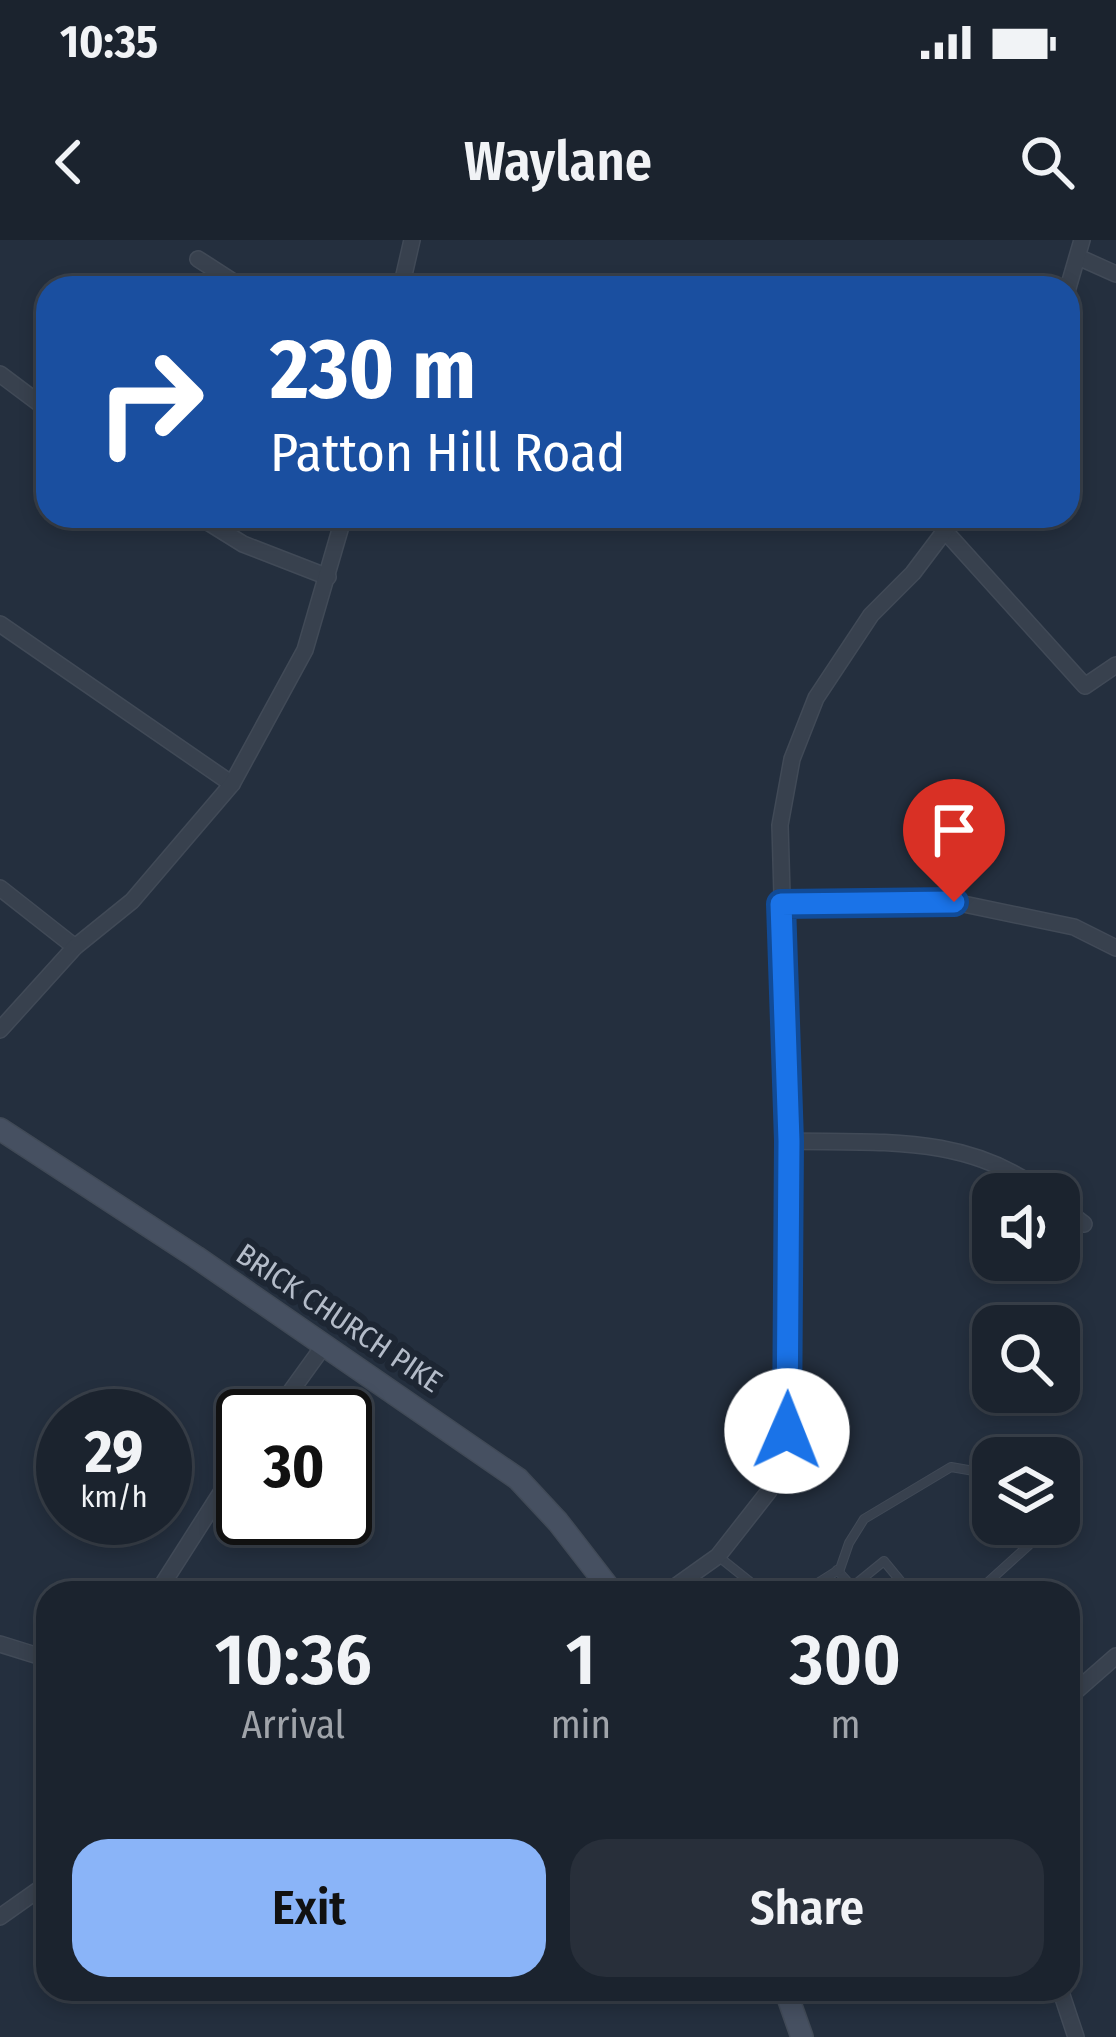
<!DOCTYPE html>
<html lang="en">
<head>
<meta charset="utf-8">
<style>
	:root { --surface:#1b232e; --page:#282f3a; --text:#f1f3f6; --muted:#a0a4aa; --line:#39404a; --accent:#8ab4f8 }
	body { margin:0; font-family:"Fira Sans Condensed",sans-serif; background:var(--page); color:var(--text); height:100vh; display:flex; flex-direction:column; font-size:45px; white-space:nowrap }
	* { box-sizing:border-box; margin:0 }
	p { font-size:39px; color:var(--muted) }
	.icon { flex:none; width:66px; height:66px; fill:none; stroke:currentColor; stroke-width:2; stroke-linecap:round; stroke-linejoin:round }
	.map { position:relative; flex:1; overflow:hidden }
	.side { position:absolute; left:36px; top:1341px; width:1044px; height:420px; display:flex; flex-direction:column; background:var(--surface); border-radius:36px; box-shadow:0 6px 18px #0003,0 0 0 3px var(--line) }
	.side>* { flex:none }
	.banner { position:absolute; left:36px; top:36px; width:1044px; height:252px; border-radius:36px; box-shadow:0 6px 18px #0003,0 0 0 3px var(--line); background:#1a4fa0; color:#fff; overflow:hidden }
	.fabs { position:absolute; left:972px; top:933px; display:grid; gap:24px }
	.fabs a { display:grid; place-items:center; width:108px; height:108px; border-radius:24px; background:var(--surface); box-shadow:0 6px 18px #0003,0 0 0 3px var(--line); font-size:60px }
	.speed { position:absolute; left:36px; top:1149px; display:flex; gap:24px; font-size:60px; font-weight:700; text-align:center }
	.speed>* { display:grid; place-content:center; width:156px; height:156px; border-radius:50%; background:var(--surface); box-shadow:0 6px 18px #0003,0 0 0 3px var(--line); line-height:1 }
	.speed small { font-size:30px; font-weight:400 }
	.speed .limit { border:6px solid #111; border-radius:18px; background:#fff; color:#111 }
	.pin { position:absolute; display:grid; place-items:center; width:102px; height:102px; color:#fff; margin:-123px -51px; border-radius:50% 50% 50% 0; rotate:-45deg; box-shadow:0 0 12px #0007 }
	.pin .icon { rotate:45deg }
	.me { position:absolute; width:132px; margin:-66px; rotate:1deg; stroke-linejoin:round; filter:drop-shadow(0 0 9px #0008) }
	.turn { display:flex; align-items:center; gap:42px; height:252px; padding:0 36px; font-size:54px }
	.turn .icon { width:156px; height:156px; stroke-width:2.5 }
	.turn b { display:block; font-size:84px; line-height:102px }
	.eta { display:flex; justify-content:space-evenly; align-items:center; height:204px; text-align:center }
	.eta b { font-size:72px; font-weight:600; line-height:84px }
	.cta { display:flex; gap:24px; margin-top:auto; padding:24px 36px }
	.cta a { flex:1; height:138px; border-radius:36px; background:var(--accent); color:#111; font-size:48px; font-weight:600; line-height:138px; text-align:center }
	.cta a+a { background:var(--page); color:var(--text) }
	.status { display:flex; justify-content:space-between; align-items:center; height:84px; padding:0 60px; background:var(--surface); direction:ltr }
	.status svg { height:33px; fill:currentColor }
	header { display:flex; justify-content:space-between; align-items:center; height:156px; padding:0 36px; background:var(--surface); font-size:54px; font-weight:600 }
	.map>svg:first-child { display:block }
	.lines { fill:none; stroke-linecap:round; stroke-linejoin:round }
	.service-casing { stroke:#414a57; stroke-width:10 }
	.minor-casing { stroke:#414a57; stroke-width:18 }
	.secondary-casing { stroke:#414a57; stroke-width:24 }
	.service { stroke:#38414e; stroke-width:8 }
	.minor { stroke:#38414e; stroke-width:15 }
	.secondary { stroke:#465061; stroke-width:21 }
	.route-casing { stroke:#114b97; stroke-width:30 }
	.route { stroke:#1a73e8; stroke-width:21 }
	.labels { text-anchor:middle; dominant-baseline:central; stroke-width:12; stroke-linejoin:round; paint-order:stroke }
	.street-label { font-size:30px; fill:#b4bcc9; stroke:#1d2633 }
</style>
</head>
<body>
<div class="status"><b>10:35</b><svg viewBox="0 0 49 12"><path d="M0 12V9h3v3zM5 12V6h3v6zM10 12V3h3v9zM15 12V0h3v12zM26 1h20v11H26zM47 4h2v5h-2z"/></svg></div>
<header><svg class="icon" aria-label="back" viewBox="0 0 24 24"><path d="M15 5l-7 7 7 7"/></svg>Waylane<svg class="icon" aria-label="search" viewBox="0 0 24 24"><circle cx="10" cy="10" r="6"/><path d="M15 15l6 6"/></svg></header>
<div class="map">
<svg width="1116" height="1797" viewBox="0 0 1116 1797">
	<rect width="100%" height="100%" fill="#242f3e"/>
	<g class="lines">
		<defs>
			<g id="service">
				<path d="M719,1317L764,1353"/>
				<path d="M837,1330L858,1353"/>
				<path d="M852,1347L884,1321L907,1349L903,1353"/>
				<path d="M802,1353L840,1329L849,1303L864,1279L951,1227L974,1231L993,1246"/>
				<path d="M976,1353L1029,1305L1027,1284"/>
			</g>
			<g id="minor">
				<path d="M1078,17L1116,34"/>
				<path d="M198,19L243,48"/>
				<path d="M401,48L412,0"/>
				<path d="M1068,48L1082,0"/>
				<path d="M0,134L48,170"/>
				<path d="M198,276L243,304L328,337"/>
				<path d="M945,291L1085,446L1116,425"/>
				<path d="M0,384L232,544"/>
				<path d="M0,648L75,707"/>
				<path d="M781,665L954,662L1074,687L1116,708"/>
				<path d="M0,790L75,707L132,661L232,544L305,410L344,276"/>
				<path d="M789,901C881,903 969,894 1045,954"/>
				<path d="M1059,965L1084,984"/>
				<path d="M273,1176L325,1104"/>
				<path d="M157,1353L243,1218"/>
				<path d="M666,1353L718,1316L769,1251L787,1191L789,901L780,585L792,519L816,458L871,375L913,333L956,276"/>
				<path d="M0,1404L48,1419"/>
				<path d="M1068,1458L1116,1416"/>
				<path d="M0,1677L48,1643"/>
				<path d="M1060,1749L1076,1797"/>
			</g>
			<g id="secondary">
				<path d="M0,889L196,1017L518,1239L558,1282L613,1353"/>
				<path d="M785,1749L802,1797"/>
			</g>
		</defs>
		<use href="#service" class="service-casing"/>
		<use href="#minor" class="minor-casing"/>
		<use href="#secondary" class="secondary-casing"/>
		<use href="#service" class="service"/>
		<use href="#minor" class="minor"/>
		<use href="#secondary" class="secondary"/>
	</g>
	<g class="lines">
		<defs>
			<path id="route" d="M787,1191L789,901L781,664L954,662"/>
		</defs>
		<use href="#route" class="route-casing"/>
		<use href="#route" class="route"/>
	</g>
	<g class="labels">
		<g class="street-label">
			<text transform="translate(339 1078) rotate(34)">BRICK CHURCH PIKE</text>
		</g>
	</g>
</svg>
<div class="fabs">
<a><svg class="icon" aria-label="sound" viewBox="0 0 24 24"><path d="M4 9h4l5-4v14l-5-4H4zM17 9q2 3 0 6"/></svg></a>
<a><svg class="icon" aria-label="search" viewBox="0 0 24 24"><circle cx="10" cy="10" r="6"/><path d="M15 15l6 6"/></svg></a>
<a><svg class="icon" aria-label="layers" viewBox="0 0 24 24"><path d="M12 4l9 5-9 5-9-5zM3 14l9 5 9-5"/></svg></a>
</div>
<div class="speed"><div>29<small>km/h</small></div><div class="limit">30</div></div>
<div class="pin" style="left:954px;top:662px;background:#d93025"><svg class="icon" aria-label="arrive" viewBox="0 0 24 24"><path d="M6 21V4h12l-3 4 3 4H6"/></svg></div>
<svg class="me" style="left:787px;top:1191px" viewBox="-20 -20 40 40"><circle r="19" fill="#fff"/><path d="M0-13L10 11 0 6-10 11z" fill="#1a73e8"/></svg>
<div class="banner">
<div class="turn"><svg class="icon" aria-label="right" viewBox="0 0 24 24"><path d="M7 20v-9h11M14 6l5 5-5 5"/></svg><div><b>230 m</b>Patton Hill Road</div></div>
</div>
<section class="side">
<div class="eta">
<div><b>10:36</b><p>Arrival</p></div>
<div><b>1</b><p>min</p></div>
<div><b>300</b><p>m</p></div>
</div>
<div class="cta"><a>Exit</a><a>Share</a></div>
</section>
</div>
</body>
</html>
